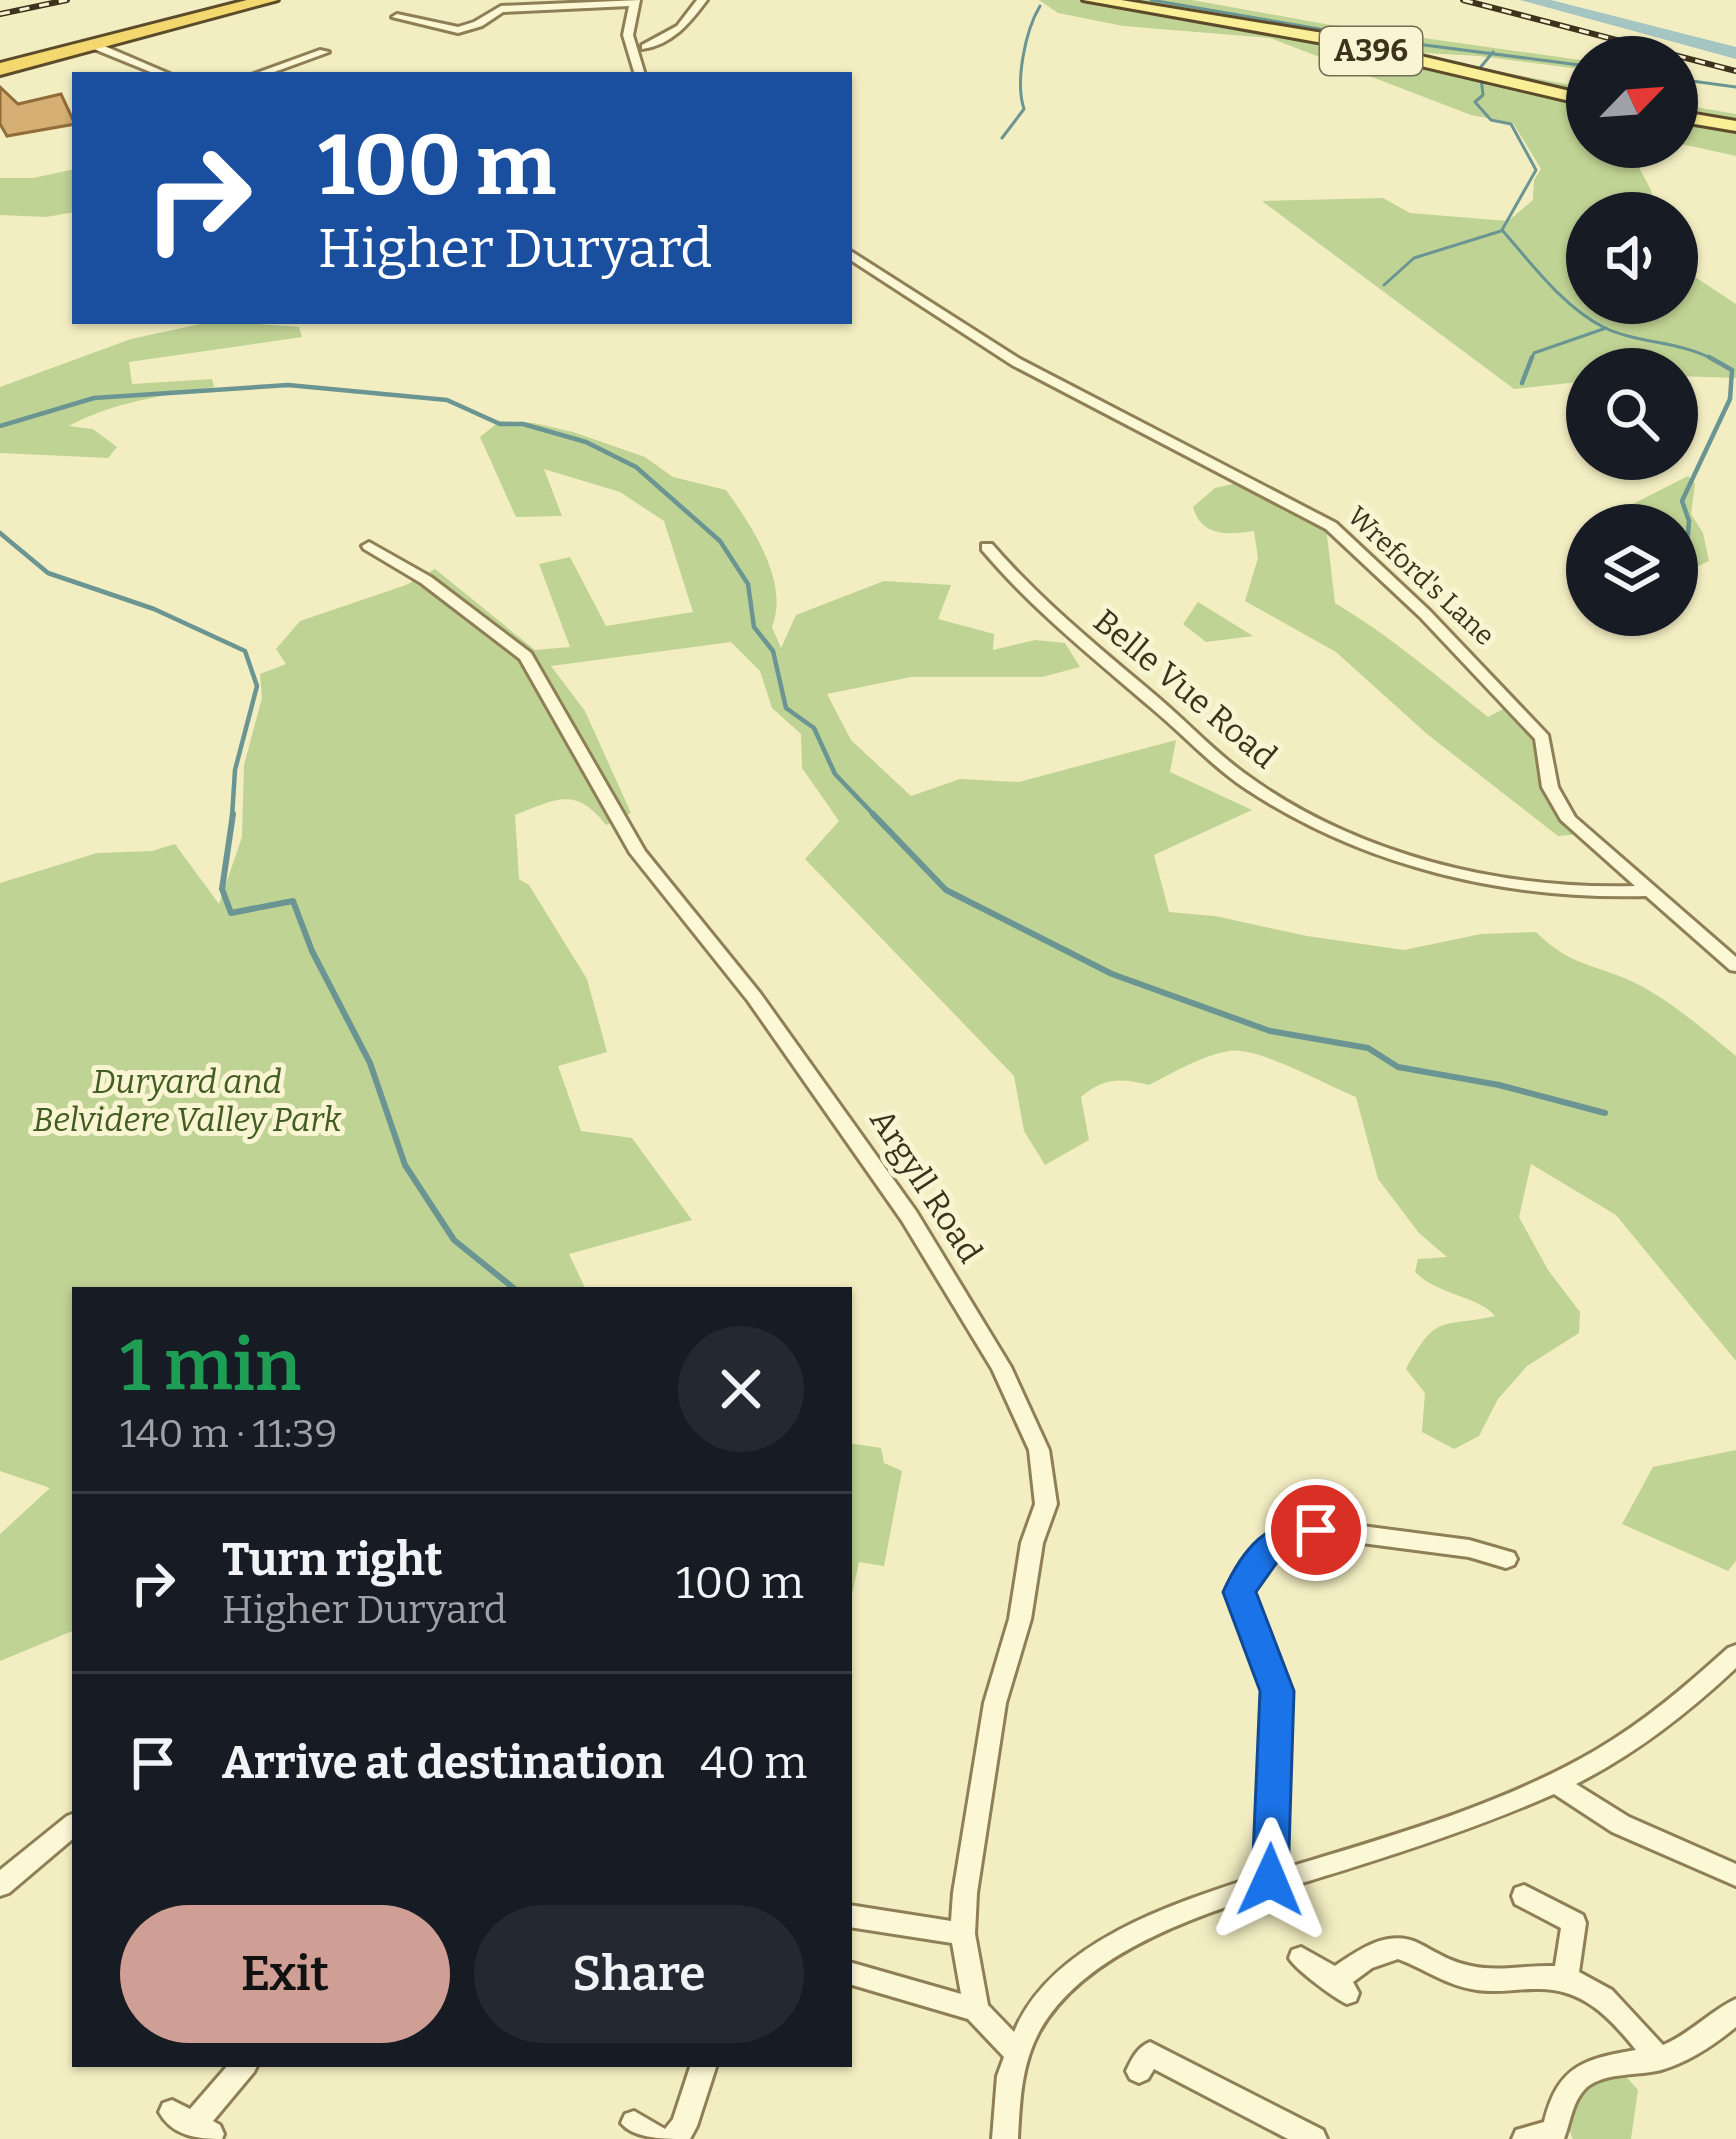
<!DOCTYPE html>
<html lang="en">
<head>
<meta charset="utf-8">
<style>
	:root { --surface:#171b24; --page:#242831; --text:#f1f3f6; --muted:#9ea1a6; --line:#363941; --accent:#cf9f95 }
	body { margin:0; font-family:Bitter,serif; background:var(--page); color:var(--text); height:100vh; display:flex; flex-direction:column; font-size:45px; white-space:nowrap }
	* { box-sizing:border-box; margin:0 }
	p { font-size:39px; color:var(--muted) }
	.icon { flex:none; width:66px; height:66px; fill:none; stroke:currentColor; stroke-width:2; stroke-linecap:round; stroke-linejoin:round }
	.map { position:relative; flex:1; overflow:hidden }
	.details { position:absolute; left:72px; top:1287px; width:780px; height:780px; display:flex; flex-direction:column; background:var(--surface); border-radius:0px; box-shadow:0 3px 9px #0004 }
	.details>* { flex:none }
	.hud { position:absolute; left:72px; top:72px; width:780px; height:252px; border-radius:0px; box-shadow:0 3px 9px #0004; background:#1a4fa0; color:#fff; overflow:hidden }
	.needle { width:78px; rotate:65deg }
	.fabs { position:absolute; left:1566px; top:36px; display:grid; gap:24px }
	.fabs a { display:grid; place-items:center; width:132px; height:132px; border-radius:50%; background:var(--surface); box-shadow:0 3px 9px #0004; font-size:60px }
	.pin { position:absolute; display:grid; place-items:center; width:102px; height:102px; color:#fff; margin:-51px; border:6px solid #fff; border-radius:50%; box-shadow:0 3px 12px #0007 }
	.me { position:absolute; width:132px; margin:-66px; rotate:1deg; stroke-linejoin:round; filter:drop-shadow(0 0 9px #0008) }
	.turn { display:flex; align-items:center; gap:42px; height:252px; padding:0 48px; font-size:54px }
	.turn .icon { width:156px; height:156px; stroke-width:2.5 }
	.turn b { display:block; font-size:84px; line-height:102px }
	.round { display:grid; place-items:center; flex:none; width:126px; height:126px; border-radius:63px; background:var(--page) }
	.head { display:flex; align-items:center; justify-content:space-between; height:204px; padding:0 48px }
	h1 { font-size:72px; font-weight:600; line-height:90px; color:#1e9e55 }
	.primary-button { display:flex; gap:24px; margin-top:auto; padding:24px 48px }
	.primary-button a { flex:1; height:138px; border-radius:72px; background:var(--accent); color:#111; font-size:48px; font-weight:600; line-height:138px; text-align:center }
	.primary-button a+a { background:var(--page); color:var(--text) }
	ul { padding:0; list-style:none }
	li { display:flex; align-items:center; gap:36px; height:180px; padding:0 48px; border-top:3px solid var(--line) }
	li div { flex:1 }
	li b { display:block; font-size:45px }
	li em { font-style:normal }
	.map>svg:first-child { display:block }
	.green { fill:#bfd394 }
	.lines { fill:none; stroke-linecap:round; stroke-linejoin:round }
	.stream-far2 { stroke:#6a9592; stroke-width:3 }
	.stream-far1 { stroke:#6a9592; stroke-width:4.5 }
	.stream { stroke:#6a9592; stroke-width:6 }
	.river { fill:#a5c5c2; fill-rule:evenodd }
	.building { fill:#d5af73; stroke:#916d39; stroke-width:3 }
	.minor-casing { stroke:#8f7f56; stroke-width:6 }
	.primary-casing { stroke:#5c4b2b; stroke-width:6 }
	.trunk-casing { stroke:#5c4b2b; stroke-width:6 }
	.minor { fill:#fcf8d6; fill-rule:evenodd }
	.primary { fill:#faee96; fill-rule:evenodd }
	.trunk { fill:#f3d870; fill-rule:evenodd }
	.rail-casing { stroke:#3d321c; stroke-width:6 }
	.rail { stroke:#f9f5d2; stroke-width:3; stroke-dasharray:10; stroke-linecap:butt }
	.route { fill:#1a73e8; stroke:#114b97; stroke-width:3 }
	.labels { text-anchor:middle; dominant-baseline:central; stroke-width:10; stroke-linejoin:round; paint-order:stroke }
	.far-street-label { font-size:27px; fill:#3d321c; stroke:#f9f5d2 }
	.shield { fill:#f9f5d2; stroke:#756c53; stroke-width:3 }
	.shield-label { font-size:30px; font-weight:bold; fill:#3d321c }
	.street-label { font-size:33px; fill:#3d321c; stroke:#f9f5d2 }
	.park-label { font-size:33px; font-style:italic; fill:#425c21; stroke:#f9f5d2 }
</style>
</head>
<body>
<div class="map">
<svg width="1736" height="2139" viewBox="0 0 1736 2139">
	<rect width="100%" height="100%" fill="#f3eec2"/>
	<g class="green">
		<path d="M1039,0H1192L1325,24L1587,61V70L1479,56L1390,51L1587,88V147H1628L1651,190L1654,213H1587V303H1677V265L1736,304V378L1677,376V369H1587V381L1514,389L1262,201L1383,198L1410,213L1508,221L1533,200L1534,180L1541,169L1513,123L1471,115L1270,38L1123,26L1058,13Z"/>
		<path d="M1677,104L1736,114V156L1677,143Z"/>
		<path d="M75,169V212L46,217L0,215V178H33Z"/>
		<path d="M214,321L299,327L302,337L129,362L132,384L212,379L214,387C163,396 115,401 69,426L93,429L117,447L108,458L0,453V387L131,339Z"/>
		<path d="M500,421L534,423L573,432L645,457L673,477L726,490C751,525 790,582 772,627L781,648L796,615L884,581L951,585L938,619L994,634L993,650L1035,640L1065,643L1080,667L1042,677H911L827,694L851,740L911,796L960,779L1019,782L1176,740L1170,772L1252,810L1154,855L1169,912L1215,916L1307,936L1404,950L1481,934L1536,932C1568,964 1588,963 1627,979C1667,997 1703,1029 1736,1056V1361L1616,1215L1531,1164L1519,1217L1548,1270L1580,1312L1579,1333L1527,1366L1498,1399L1479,1436L1454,1449L1422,1432L1425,1393L1406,1369C1437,1312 1441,1328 1495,1316C1477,1295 1439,1296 1415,1272L1418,1259L1447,1257L1419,1233L1378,1179L1356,1097C1326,1085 1258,1046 1229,1051C1201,1056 1174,1072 1149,1085C1121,1078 1104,1077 1081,1097L1089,1140L1045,1165L1024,1131L1014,1076L805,859L839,821L802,768L801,734L772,708L760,671L731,642L551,666L585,711L631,813L606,825C575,786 557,799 515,815L519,879L529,885L587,979L607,1052L558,1066L581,1131L632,1138L692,1220L569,1254L586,1290H75V1630L0,1661V1534L50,1488L0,1471V883L97,853L152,851L175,844L219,904L242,837L244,765L262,698L260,674L286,664L276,649L300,621L406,585L435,569L535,650L570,647L539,564L570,557L606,626L693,612L664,521L620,492L544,469L562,516L516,517L480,437Z"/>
		<path d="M1688,476L1695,484L1691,514L1703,533L1709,561L1696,567L1677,553V525H1644L1627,507Z"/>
		<path d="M1242,482L1326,527L1335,603C1390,636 1438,677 1488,717L1507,707L1532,733L1550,803L1580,834L1558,836L1427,734L1336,652L1245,601L1258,558L1254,531C1229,535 1201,537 1193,507L1215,488Z"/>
		<path d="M1198,602L1253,636L1206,642L1183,624Z"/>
		<path d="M849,1443L881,1448L884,1463L902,1471L884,1566L859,1562L849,1609Z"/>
		<path d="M1736,1450V1561L1728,1571L1622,1524L1653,1467Z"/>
		<path d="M1621,2071L1638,2090L1631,2139H1573C1554,2101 1590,2080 1621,2071Z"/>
	</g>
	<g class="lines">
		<g class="stream-far2">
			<path d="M1151,0L1378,39L1587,66"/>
			<path d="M1493,52L1480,68L1483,95L1475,102L1491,120L1511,124L1536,170L1502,230C1532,264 1563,307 1605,328C1640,344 1680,341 1714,360"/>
			<path d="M1677,79L1736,87"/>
			<path d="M1002,138L1024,109C1015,82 1025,31 1040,6"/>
			<path d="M1384,285L1414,258L1501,231"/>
			<path d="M1531,360L1534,353L1606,328"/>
		</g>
		<g class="stream-far1">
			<path d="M1522,383L1532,357"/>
			<path d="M0,426L94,398L288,385L447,400L500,424H523L586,442L636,467L720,541L748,584L754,627L773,651L786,708L814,728L835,774L876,817"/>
			<path d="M0,533L48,573L154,609L245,651L257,686L235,770L232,817"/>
			<path d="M1687,546L1689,521L1682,501L1730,399L1732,370L1709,357"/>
		</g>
		<g class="stream">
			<path d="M233,814L222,889L231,913L293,901L312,951L370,1063L405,1165L454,1240L516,1290"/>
			<path d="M873,814L946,890L1112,974L1270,1031L1368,1048L1398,1067L1499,1085L1605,1113"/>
		</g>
		<path class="river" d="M1520,0H1551L1736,47V59Z"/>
	</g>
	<path class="building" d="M0,87L18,104L61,94L75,124L7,136L0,124Z"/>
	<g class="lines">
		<defs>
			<g id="minor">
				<path d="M640,0L633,35L645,75H635L623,35L629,6L503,12L482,26L458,33L392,17L397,14L458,27L474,22L501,6Z"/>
				<path d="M697,0H707C690,23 672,45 642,49V45L677,26Z"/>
				<path d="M94,45H102L172,75H158L94,49Z"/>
				<path d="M320,50L329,52L266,75H251Z"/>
				<path d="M849,250L1020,359L1336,523L1430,611L1548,735L1558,787L1575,817L1736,957V971L1730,970L1646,896C1506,900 1364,867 1246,789C1210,765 1182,733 1149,706C1091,656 1032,609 982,550V544H992C1043,603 1102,650 1161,700C1189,724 1214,751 1244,773C1354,854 1499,890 1635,886L1561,820L1542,787L1535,739L1420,617L1326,529L1012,365L849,259Z"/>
				<path d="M369,542L431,577L531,653L645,851L760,993L916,1211L1011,1367L1049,1450L1057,1504L1043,1543L1031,1619L1006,1703L977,1893L975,1934L988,2005L1014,2032C1051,1942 1174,1903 1258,1876L1266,1691L1228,1592C1252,1540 1272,1523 1331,1522L1469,1540L1514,1553L1517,1559L1514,1565L1506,1568L1469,1557L1331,1539C1286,1540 1269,1551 1250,1592L1288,1691L1282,1869C1388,1837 1500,1806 1596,1750C1644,1722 1687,1685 1728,1648L1736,1645V1668C1688,1713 1636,1754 1576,1784L1629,1817L1736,1864V1886L1612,1832L1554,1794C1490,1822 1424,1845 1357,1866C1256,1899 1094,1933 1039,2032C1021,2066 1020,2102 1018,2139H992L997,2076L1004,2057L968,2019L849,1984V1962L961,1994L952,1943L849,1927V1905L951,1921L953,1893L984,1703L1009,1619L1021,1543L1035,1504L1029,1450L992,1369L902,1221L748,1001L630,853L520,659L421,583L364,549L362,546Z"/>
				<path d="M75,1813V1837L9,1893L0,1896V1870L67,1816Z"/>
				<path d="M1524,1885L1583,1915L1586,1923L1579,1972L1612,1990L1663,2045C1690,2034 1710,2011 1736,1999V2027C1714,2045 1689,2062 1661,2070C1639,2076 1606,2072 1587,2087C1572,2101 1571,2121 1564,2139H1512L1516,2130L1544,2122C1558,2066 1583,2059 1636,2050C1609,2016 1581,1987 1535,1989C1516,1989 1496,1993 1477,1990C1447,1986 1425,1969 1398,1959L1372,1968L1353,1982L1359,1993L1356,2001L1347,2004C1335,1999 1295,1969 1289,1958L1292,1950L1301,1947L1335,1966C1360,1949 1389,1928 1420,1944C1437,1953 1451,1962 1471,1966C1498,1972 1527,1965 1555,1966L1561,1928L1515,1904L1512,1896L1515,1888Z"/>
				<path d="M1150,2042L1323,2130L1327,2139H1288L1154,2069L1148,2079L1139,2083L1130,2079L1126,2071C1132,2059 1137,2047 1150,2042Z"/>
				<path d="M229,2064H258L254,2072L213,2121L220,2125L224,2134L222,2139C197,2139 172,2136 159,2112L163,2103L172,2100L190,2109Z"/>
				<path d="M691,2064H717L697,2126L690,2139C665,2139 634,2139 621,2123L625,2114L634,2111L665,2129L673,2119Z"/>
			</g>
			<g id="primary">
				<path d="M1083,0H1121L1323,33L1587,95V105L1323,43Z"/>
				<path d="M1677,111L1736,121V131L1677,121Z"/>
			</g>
			<path id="trunk" d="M247,0H278L0,75V63Z"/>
		</defs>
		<use href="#minor" class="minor-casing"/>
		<use href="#primary" class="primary-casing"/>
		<use href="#trunk" class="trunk-casing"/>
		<use href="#minor" class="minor"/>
		<use href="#primary" class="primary"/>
		<use href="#trunk" class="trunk"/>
		<defs>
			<g id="rail">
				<path d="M1463,0L1736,71"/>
				<path d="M0,14L67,0"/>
			</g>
		</defs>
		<use href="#rail" class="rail-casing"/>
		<use href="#rail" class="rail"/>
	</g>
	<path class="route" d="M1316,1517L1327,1521L1332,1530L1327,1539L1296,1544L1285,1551L1256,1592L1294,1691L1288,1880L1283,1892L1270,1897L1257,1892L1252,1880L1260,1691L1223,1592C1243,1548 1266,1521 1316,1517Z"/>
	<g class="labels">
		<g class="far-street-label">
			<text transform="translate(1421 576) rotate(43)">Wreford's Lane</text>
		</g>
		<rect class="shield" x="1320" y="27" width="102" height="48" rx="9"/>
		<g class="shield-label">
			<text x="1371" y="51">A396</text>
		</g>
		<g class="street-label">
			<text transform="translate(1185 689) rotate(40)">Belle Vue Road</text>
			<text transform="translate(926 1186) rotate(57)">Argyll Road</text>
		</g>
		<g class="park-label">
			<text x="187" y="1082">Duryard and<tspan x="187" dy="38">Belvidere Valley Park</tspan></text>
		</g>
	</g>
</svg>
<div class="fabs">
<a><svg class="needle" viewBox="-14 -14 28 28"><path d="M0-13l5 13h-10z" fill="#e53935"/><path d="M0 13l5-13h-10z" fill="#9ea1a6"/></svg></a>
<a><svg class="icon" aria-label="sound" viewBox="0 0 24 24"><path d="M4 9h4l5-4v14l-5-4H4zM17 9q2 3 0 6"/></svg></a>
<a><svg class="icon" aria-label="search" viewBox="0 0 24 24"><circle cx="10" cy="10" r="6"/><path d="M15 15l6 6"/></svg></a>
<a><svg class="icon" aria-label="layers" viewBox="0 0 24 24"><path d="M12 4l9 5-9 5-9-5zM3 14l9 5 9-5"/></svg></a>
</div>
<div class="pin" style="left:1316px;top:1530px;background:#d93025"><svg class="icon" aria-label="arrive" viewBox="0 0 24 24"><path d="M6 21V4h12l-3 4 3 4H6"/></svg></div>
<svg class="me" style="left:1270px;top:1880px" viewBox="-20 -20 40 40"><path d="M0-17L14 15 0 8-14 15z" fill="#1a73e8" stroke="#fff" stroke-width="4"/></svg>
<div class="hud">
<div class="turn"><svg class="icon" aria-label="right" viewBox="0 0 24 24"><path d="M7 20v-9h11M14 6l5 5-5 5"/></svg><div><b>100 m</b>Higher Duryard</div></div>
</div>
<section class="details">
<div class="head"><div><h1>1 min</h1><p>140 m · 11:39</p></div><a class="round"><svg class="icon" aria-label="close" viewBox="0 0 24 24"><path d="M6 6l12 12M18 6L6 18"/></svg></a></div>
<ul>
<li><svg class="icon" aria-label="right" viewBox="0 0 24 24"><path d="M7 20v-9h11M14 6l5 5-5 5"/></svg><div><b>Turn right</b><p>Higher Duryard</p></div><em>100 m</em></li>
<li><svg class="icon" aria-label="arrive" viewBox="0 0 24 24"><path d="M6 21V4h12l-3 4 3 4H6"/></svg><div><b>Arrive at destination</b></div><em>40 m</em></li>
</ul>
<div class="primary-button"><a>Exit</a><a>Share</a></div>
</section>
</div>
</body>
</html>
